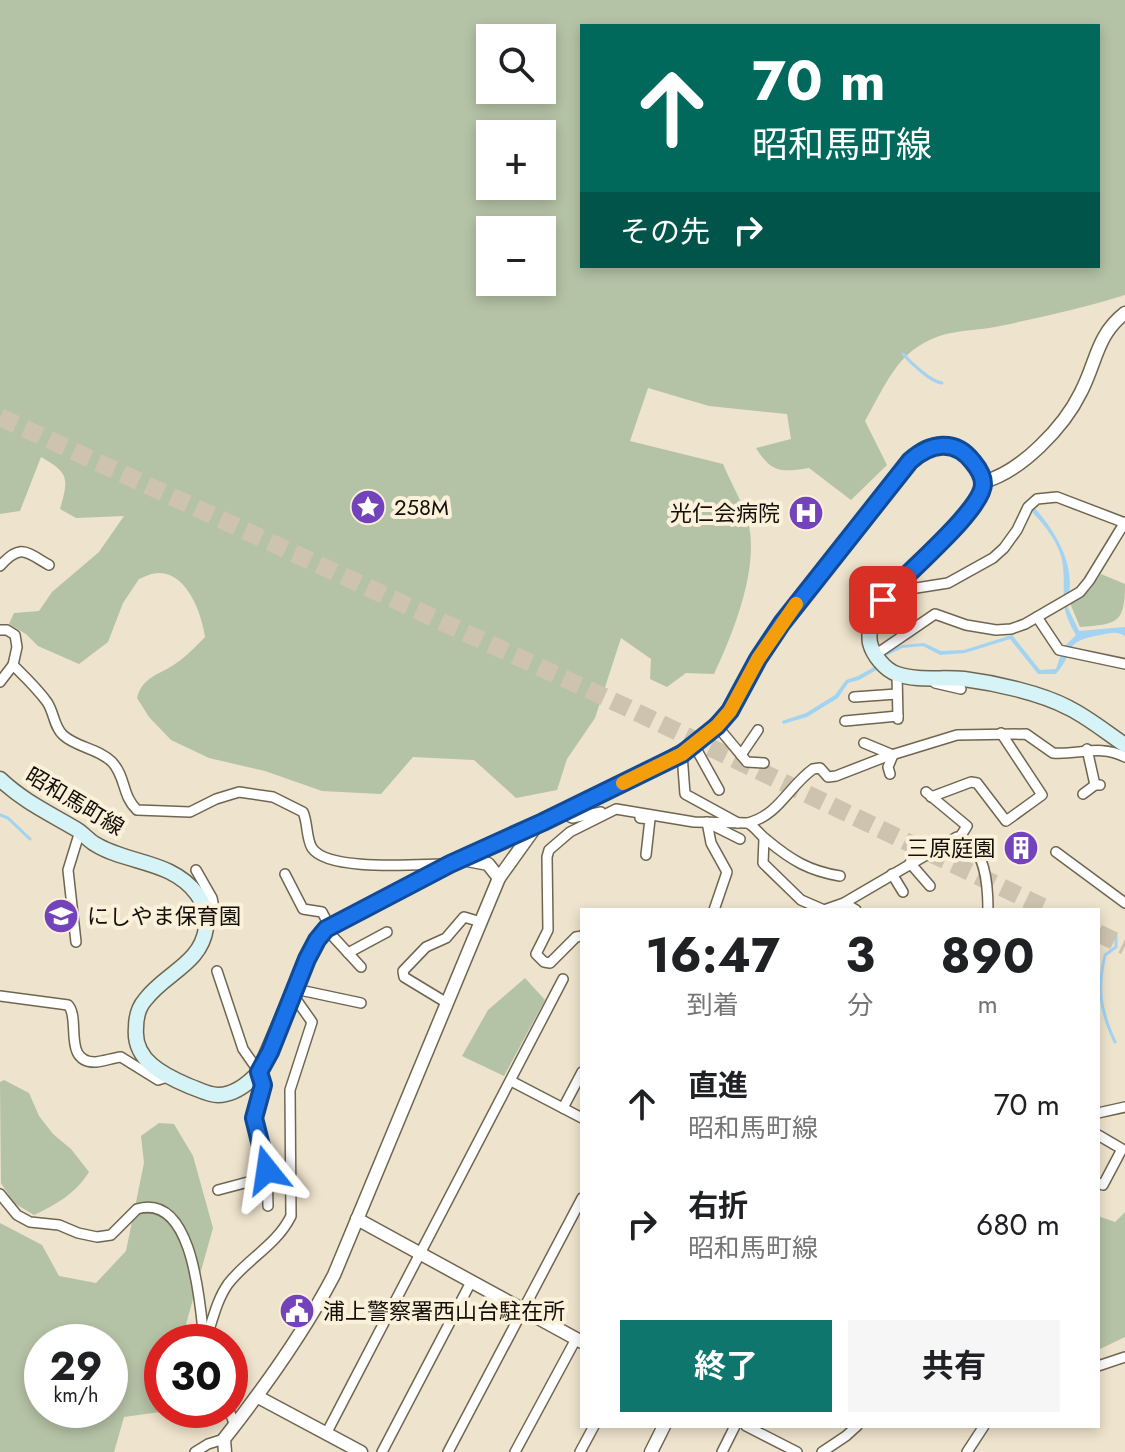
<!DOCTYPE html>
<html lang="ja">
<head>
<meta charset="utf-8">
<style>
	:root { --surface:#fff; --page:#f6f6f6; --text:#202124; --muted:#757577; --accent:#0f766e }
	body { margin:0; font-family:Jost,"Noto Sans JP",sans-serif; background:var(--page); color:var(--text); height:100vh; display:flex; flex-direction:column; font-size:30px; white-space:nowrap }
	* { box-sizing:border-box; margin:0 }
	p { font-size:26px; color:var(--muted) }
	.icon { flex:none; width:44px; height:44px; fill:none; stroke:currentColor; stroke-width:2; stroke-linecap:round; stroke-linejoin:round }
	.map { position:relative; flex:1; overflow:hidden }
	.panel { position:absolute; left:580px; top:908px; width:520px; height:520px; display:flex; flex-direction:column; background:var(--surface); border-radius:0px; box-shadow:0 4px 12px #0003 }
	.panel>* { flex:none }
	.hud { position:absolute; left:580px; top:24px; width:520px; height:244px; border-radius:0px; box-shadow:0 4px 12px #0003; background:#00695c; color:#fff; overflow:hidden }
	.controls { position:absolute; left:476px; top:24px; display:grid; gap:16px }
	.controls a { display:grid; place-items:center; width:80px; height:80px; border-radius:0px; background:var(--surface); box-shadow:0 4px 12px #0003; font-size:40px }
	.speed { position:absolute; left:24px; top:1324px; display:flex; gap:16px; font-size:40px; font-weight:700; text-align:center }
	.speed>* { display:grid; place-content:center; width:104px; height:104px; border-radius:50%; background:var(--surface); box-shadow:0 4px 12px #0003; line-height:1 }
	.speed small { font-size:20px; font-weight:400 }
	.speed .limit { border:12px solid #d22; background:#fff; color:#111 }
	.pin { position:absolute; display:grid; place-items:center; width:68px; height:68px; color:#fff; margin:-34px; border-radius:16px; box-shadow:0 4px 12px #0006 }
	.me { position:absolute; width:88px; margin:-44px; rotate:345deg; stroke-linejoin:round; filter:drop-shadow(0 0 6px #0008) }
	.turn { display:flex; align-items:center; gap:28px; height:168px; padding:0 40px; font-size:36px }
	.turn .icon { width:104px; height:104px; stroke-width:2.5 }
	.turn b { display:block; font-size:56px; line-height:68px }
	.then { display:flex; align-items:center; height:76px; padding:0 40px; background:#0003; gap:16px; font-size:30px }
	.eta { display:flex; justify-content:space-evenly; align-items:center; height:136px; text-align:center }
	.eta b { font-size:48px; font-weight:700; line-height:56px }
	.action { display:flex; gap:16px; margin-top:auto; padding:16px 40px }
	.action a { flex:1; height:92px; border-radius:0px; background:var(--accent); color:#fff; font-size:32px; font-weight:700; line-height:92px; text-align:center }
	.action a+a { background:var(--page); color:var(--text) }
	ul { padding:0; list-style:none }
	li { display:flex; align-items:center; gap:24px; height:120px; padding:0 40px }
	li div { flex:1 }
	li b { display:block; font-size:30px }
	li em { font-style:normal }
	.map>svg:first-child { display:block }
	.green { fill:#b4c2a5; fill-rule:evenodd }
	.water { fill:#a2d3f3 }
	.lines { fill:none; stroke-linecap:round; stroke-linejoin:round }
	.stream { stroke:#a2d3f3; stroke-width:3 }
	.motorway-tunnel { stroke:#cdc3af; stroke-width:18; stroke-dasharray:18 9; stroke-linecap:butt }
	.minor-casing { stroke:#6f6651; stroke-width:12 }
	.tertiary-casing { stroke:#6f6651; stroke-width:15 }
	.secondary-casing { stroke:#6f6651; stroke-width:17 }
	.minor { stroke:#fff; stroke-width:9 }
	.tertiary { stroke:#fff; stroke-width:12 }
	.secondary { stroke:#d6f4f8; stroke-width:14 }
	.route-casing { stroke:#114b97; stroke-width:20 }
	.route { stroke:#1a73e8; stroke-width:14 }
	.slow { stroke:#f59e0b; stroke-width:14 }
	.labels { text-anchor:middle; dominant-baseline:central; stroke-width:8; stroke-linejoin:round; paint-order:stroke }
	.poi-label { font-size:22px; fill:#130f08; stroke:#fbf0d9; text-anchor:start }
	.street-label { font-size:22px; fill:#130f08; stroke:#fbf0d9 }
</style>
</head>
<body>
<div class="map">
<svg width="1125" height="1452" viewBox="0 0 1125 1452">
	<rect width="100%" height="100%" fill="#eee3cc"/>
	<g class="green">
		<path d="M0,0H1125V295C1084,308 1042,317 1000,326C965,333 943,328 913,350C892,366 878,398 865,421L887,465L851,500L809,468C782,472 772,474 756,448L791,439L787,414L709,406L648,388L630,441L723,464C731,483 743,503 748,522C760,567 733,634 714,674L686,673L667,687L650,679L651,659L621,638L595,718L567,759L557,790L516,798L474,760L413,757L381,794L322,791L265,771L209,758L171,740L149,717L137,698C142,677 159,675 175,664C186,657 196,646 205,637C202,614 187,572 158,573C152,573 144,577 139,579L123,603L108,642L79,664L38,646L26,634L9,624L14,613L39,611L52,592L99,552L124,516L76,518L60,509C69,478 69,473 41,457L20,511L0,514ZM1098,26V266H582V26ZM542,38V90H490V38ZM542,134V186H490V134ZM542,230V282H490V230Z"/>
		<path d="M1101,574L1125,584C1125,624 1117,624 1080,627L1070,603L1090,590Z"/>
		<path d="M525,978L545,1000L504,1076L462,1056L488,1010Z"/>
		<path d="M4,1080L29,1093L39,1116L53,1134L71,1149L89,1172C75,1194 57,1204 34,1215L14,1203L1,1183L0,1082Z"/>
		<path d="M159,1123L174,1124L193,1156L213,1228L181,1342H162L160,1412L124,1417L114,1452H0V1223L42,1245L59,1276L96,1283L126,1251L144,1163L141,1136ZM42,1342H110V1410H42Z"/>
		<path d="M1125,1212V1337L1098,1350V1216L1115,1222Z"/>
	</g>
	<g class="water">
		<path d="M1034,507C1057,533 1079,570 1066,604L1079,631L1125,627V636C1117,631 1110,633 1101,635C1061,641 1076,652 1056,674H1038L1010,639L965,653L940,655L923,646L902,648L886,656L884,653L902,645L924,643L941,651L964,650L1012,635L1040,670L1056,669L1063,648L1076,635C1058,604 1066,598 1063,566C1061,545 1045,525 1031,511Z"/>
		<path d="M876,666L878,669L859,680L848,683L838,698L807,717L783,724L782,721L806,713L835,695L846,680L858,676Z"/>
	</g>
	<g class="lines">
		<g class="stream">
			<path d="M903,354C911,363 931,382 942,383"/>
			<path d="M0,815L8,818L30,839"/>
			<path d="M1115,1042C1100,1010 1097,989 1105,955L1116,947V935"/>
		</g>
		<g class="motorway-tunnel">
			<path d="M0,417L628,708L1049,910"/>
			<path d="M1098,933L1125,946"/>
		</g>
		<defs>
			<g id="minor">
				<path d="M0,566C21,543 26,552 49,565"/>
				<path d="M1037,617L1059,650L1125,664"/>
				<path d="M877,621L910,589L948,583L993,558L1004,548L1017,530L1028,507L1037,499L1057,497L1125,523"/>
				<path d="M0,630H7L15,635L17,647L13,665C25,677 37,688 47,702C54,712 54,727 63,735C77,748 98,748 112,762C126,777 122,796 137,810L190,812L216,799L239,792L273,797L303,812C308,823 306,838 312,848C328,872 418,864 446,864"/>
				<path d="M875,655L935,614L966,625L996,630L1011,629L1025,624L1080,592L1089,581L1125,522"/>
				<path d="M897,674L898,719"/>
				<path d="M933,680L935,683L961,689"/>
				<path d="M0,682L13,665"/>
				<path d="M854,697L897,694"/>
				<path d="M845,721L898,716"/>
				<path d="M717,726L747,762L764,763"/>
				<path d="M864,743L893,755L888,767L890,774"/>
				<path d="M694,745L719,790"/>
				<path d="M1087,749L1095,785"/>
				<path d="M682,754L685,794L738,823"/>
				<path d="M741,755L758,730"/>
				<path d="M926,792L967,826L960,837"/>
				<path d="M1083,794L1095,785H1100"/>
				<path d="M931,797L971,782L977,783L1006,821L1042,795L1001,733"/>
				<path d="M562,813L572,818L601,812"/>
				<path d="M640,818L650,819L646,855"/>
				<path d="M707,822L711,843L727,872L714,910"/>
				<path d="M748,823C779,815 788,787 813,769L820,768L828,777L836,776L885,757L957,735L1026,734L1053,753C1079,755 1100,744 1125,757"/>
				<path d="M710,824L740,839"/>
				<path d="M764,839L763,863L801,900L824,910L844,903L957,837C986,844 988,886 988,910"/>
				<path d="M1056,852L1125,903"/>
				<path d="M910,863L930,886"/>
				<path d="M196,870L212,898L214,908L206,910"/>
				<path d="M285,874L303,909L322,912L330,927"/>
				<path d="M892,874L903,892"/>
				<path d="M844,903L856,910"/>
				<path d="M326,929L361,967"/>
				<path d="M582,936L576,937L550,963L544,962L536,954L548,930L547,857L549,850L570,832L616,809L694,822L748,823C756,828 760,835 767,840C791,860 809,871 840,876"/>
				<path d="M76,942L68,870L80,831"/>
				<path d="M348,953L387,932"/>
				<path d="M217,971L243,1049L259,1072L263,1085L254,1118L267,1170L268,1206"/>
				<path d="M295,989L361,1003"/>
				<path d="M0,996L68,1005C81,1018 62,1063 96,1062C104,1061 113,1058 121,1057L158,1080L170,1076"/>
				<path d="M447,1003L404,977L403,971L426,947L446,938L464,917L481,922"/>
				<path d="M511,1081L582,1118"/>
				<path d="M563,1108L582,1072"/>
				<path d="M1098,1113L1125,1107"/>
				<path d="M1098,1135L1122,1149L1103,1185L1098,1183"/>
				<path d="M218,1190L267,1177"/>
				<path d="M0,1194L17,1215L30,1222L59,1225L78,1233L97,1237L111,1235L137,1209C194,1192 200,1306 204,1340"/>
				<path d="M205,1342C212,1323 216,1301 228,1284C248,1258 276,1246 291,1216L290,1090L312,1022L293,995"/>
				<path d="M1098,1366L1125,1357"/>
				<path d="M229,1410L235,1426"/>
				<path d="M746,1426L797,1452"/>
				<path d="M326,1434L563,979"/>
				<path d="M195,1452L208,1444L224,1439"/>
				<path d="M382,1452L471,1282"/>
				<path d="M448,1452L582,1198"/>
				<path d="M515,1452L576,1339"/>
				<path d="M580,1452L594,1426"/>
				<path d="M722,1452L735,1426"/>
				<path d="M822,1452L846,1436L857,1426"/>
				<path d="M967,1452L984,1426"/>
			</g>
			<g id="tertiary">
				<path d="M983,482C1021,472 1064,427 1081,392C1097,361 1096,336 1125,313"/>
				<path d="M499,878L537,825"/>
				<path d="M357,1219L582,1342"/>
				<path d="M258,1397L361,1452"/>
				<path d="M225,1452L224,1439C265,1387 303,1334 334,1275L499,878L488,864L462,859"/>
				<path d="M651,1452L664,1426"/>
			</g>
			<path id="secondary" d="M0,779C23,801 49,813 76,829C83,833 88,840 95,844C127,864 172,860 197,894C205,905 208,915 206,928C201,964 165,973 145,1000C138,1008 136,1018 136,1028C133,1060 163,1075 189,1086C198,1089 208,1095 218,1095C234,1095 248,1084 259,1072L307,959L317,940L326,929L450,864L637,777L696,744L730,711L758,659L782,623L910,461C916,456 921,449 929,447C955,439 993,467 980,495C960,541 861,589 870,643C873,655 885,670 897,674C917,681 943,677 964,679C995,683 1041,693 1069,708C1089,718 1107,733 1125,745"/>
		</defs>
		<use href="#minor" class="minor-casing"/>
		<use href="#tertiary" class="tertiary-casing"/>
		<use href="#secondary" class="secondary-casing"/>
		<use href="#minor" class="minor"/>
		<use href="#tertiary" class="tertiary"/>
		<use href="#secondary" class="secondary"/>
	</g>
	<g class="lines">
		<defs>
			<path id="route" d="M267,1170L254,1118L263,1085L259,1072L270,1052L307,959L317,940L326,929L450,864L543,822L682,754L717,726L730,711L758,659L782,623L910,461C930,443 955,438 973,462C978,468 983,477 983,484C983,510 902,576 883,600"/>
		</defs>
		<use href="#route" class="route-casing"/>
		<use href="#route" class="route"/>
		<path class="slow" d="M623,783L682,754L717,726L730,711L758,659L796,604"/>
	</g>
	<defs>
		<symbol id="sight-disc" viewBox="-11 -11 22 22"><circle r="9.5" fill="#7243bb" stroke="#fbf0d9"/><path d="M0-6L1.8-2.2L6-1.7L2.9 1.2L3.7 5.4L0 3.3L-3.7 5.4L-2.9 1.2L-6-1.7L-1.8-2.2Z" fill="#fff"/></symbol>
		<symbol id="hospital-disc" viewBox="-11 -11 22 22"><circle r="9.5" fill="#7243bb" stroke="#fbf0d9"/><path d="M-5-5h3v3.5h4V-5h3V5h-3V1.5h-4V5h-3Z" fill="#fff"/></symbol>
		<symbol id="building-disc" viewBox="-11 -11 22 22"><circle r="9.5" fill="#7243bb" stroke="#fbf0d9"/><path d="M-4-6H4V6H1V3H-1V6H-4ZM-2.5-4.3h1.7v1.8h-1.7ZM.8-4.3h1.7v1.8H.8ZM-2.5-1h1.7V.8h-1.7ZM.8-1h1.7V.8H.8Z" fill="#fff"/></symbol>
		<symbol id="school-disc" viewBox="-11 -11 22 22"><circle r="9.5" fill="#7243bb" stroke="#fbf0d9"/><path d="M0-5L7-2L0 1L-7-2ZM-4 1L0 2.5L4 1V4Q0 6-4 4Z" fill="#fff"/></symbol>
		<symbol id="civic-disc" viewBox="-11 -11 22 22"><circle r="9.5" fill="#7243bb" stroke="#fbf0d9"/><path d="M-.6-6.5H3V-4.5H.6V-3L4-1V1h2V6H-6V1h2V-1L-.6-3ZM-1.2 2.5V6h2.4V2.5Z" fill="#fff"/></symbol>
	</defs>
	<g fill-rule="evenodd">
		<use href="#sight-disc" x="348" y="487" width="40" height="40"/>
		<use href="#hospital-disc" x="786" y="493" width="40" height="40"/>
		<use href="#building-disc" x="1001" y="828" width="40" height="40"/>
		<use href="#school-disc" x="41" y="896" width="40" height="40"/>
		<use href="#civic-disc" x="277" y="1291" width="40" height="40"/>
	</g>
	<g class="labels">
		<g class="poi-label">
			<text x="394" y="507">258M</text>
			<text x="780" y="513" text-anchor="end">光仁会病院</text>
			<text x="995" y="848" text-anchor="end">三原庭園</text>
			<text x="87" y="916">にしやま保育園</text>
			<text x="323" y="1311">浦上警察署西山台駐在所</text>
		</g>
		<g class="street-label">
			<text transform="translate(75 801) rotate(31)">昭和馬町線</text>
		</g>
	</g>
</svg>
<div class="controls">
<a><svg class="icon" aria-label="search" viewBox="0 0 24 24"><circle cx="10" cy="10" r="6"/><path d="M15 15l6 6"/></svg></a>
<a>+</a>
<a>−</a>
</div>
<div class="speed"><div>29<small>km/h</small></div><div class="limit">30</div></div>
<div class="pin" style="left:883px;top:600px;background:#d93025"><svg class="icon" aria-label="arrive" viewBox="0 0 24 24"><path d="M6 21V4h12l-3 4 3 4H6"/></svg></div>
<svg class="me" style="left:267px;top:1170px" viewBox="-20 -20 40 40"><path d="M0-17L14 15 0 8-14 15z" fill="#1a73e8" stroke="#fff" stroke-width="4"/></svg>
<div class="hud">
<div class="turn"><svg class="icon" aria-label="ahead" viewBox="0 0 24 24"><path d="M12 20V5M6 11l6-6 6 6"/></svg><div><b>70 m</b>昭和馬町線</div></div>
<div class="then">その先<svg class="icon" aria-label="right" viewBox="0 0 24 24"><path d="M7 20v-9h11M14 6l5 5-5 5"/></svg></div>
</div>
<section class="panel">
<div class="eta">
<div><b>16:47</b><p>到着</p></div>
<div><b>3</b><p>分</p></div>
<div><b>890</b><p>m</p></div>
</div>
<ul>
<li><svg class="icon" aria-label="ahead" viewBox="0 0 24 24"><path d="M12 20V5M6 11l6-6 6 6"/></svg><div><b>直進</b><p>昭和馬町線</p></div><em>70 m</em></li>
<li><svg class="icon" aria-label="right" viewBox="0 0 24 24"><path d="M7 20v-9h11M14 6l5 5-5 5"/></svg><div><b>右折</b><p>昭和馬町線</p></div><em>680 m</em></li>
</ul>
<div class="action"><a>終了</a><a>共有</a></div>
</section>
</div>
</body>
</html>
